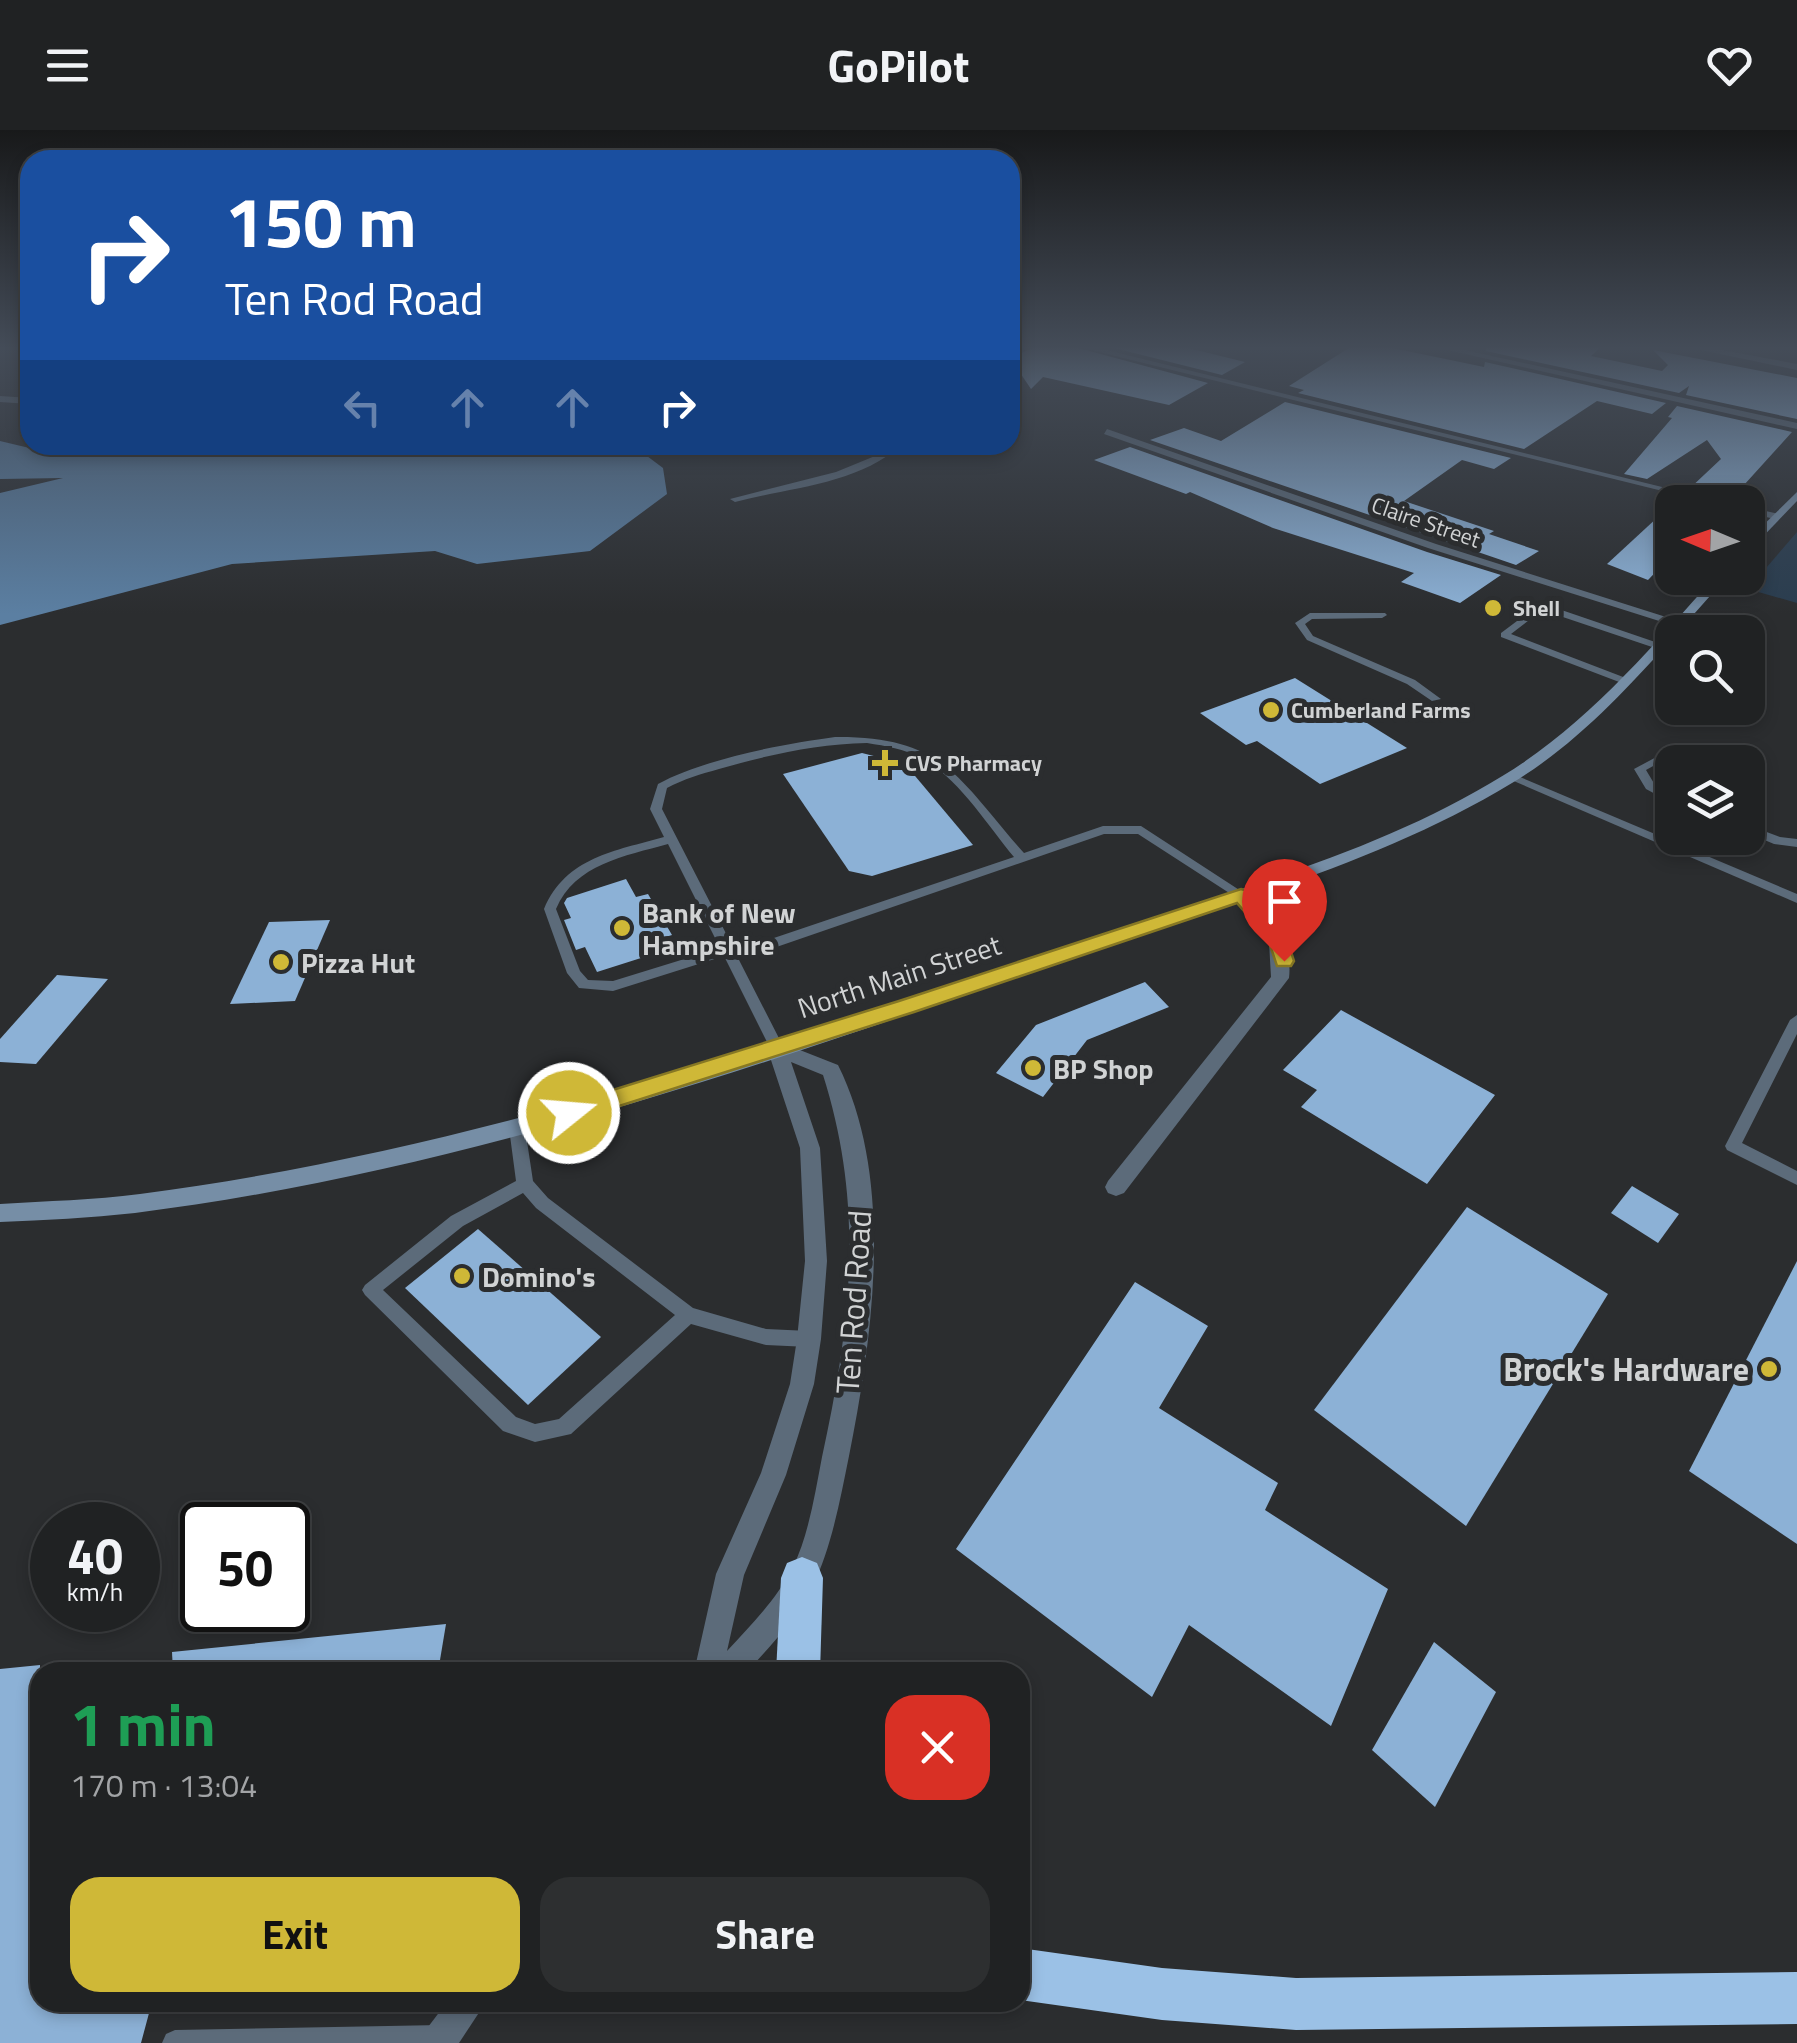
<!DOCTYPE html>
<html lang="en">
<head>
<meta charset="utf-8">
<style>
	:root { --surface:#202223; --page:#2d2f30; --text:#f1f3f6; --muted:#a2a4a6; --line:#3d3f41; --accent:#cfb837 }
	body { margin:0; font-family:"Titillium Web",sans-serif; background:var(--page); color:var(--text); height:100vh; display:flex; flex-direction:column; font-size:38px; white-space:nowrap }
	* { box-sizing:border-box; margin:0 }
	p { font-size:32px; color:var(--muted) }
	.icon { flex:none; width:55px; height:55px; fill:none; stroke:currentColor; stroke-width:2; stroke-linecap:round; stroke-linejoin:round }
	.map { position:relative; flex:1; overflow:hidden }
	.drawer { position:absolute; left:30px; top:1532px; width:1000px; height:350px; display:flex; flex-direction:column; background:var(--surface); border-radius:30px; box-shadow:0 5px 15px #0003,0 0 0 2px var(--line) }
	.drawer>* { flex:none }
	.banner { position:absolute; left:20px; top:20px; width:1000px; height:305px; border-radius:30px; box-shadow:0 5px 15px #0003,0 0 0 2px var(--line); background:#1a4fa0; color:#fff; overflow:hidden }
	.needle { width:65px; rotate:272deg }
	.controls { position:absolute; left:1655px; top:355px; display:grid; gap:20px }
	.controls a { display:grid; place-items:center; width:110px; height:110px; border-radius:20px; background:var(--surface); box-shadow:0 5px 15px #0003,0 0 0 2px var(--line); font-size:50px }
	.speed { position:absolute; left:30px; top:1372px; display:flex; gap:20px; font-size:50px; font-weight:700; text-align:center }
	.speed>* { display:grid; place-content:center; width:130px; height:130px; border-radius:50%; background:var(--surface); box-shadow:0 5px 15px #0003,0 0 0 2px var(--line); line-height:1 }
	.speed small { font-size:25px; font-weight:400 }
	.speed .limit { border:5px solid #111; border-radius:15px; background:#fff; color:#111 }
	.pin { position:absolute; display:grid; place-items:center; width:85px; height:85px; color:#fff; margin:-102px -42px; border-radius:50% 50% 50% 0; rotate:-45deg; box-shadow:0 0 10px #0007 }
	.pin .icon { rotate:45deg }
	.me { position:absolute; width:110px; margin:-55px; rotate:73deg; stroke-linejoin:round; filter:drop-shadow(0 0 8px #0008) }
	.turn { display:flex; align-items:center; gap:35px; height:210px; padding:0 40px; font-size:45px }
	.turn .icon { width:130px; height:130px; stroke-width:2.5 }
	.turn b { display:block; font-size:70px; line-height:85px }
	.lanes { display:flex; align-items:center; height:95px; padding:0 40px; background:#0003; justify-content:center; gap:50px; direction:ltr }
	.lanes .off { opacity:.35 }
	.round { display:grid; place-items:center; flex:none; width:105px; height:105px; border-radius:30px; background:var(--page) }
	.overview { display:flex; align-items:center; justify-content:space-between; height:170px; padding:0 40px }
	h1 { font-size:60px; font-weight:700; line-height:75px; color:#1e9e55 }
	.cta { display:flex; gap:20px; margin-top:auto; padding:20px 40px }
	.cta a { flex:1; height:115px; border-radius:30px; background:var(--accent); color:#111; font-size:40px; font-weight:700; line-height:115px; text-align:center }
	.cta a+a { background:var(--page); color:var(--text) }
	header { display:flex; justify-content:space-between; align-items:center; height:130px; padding:0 40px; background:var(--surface); font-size:45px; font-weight:700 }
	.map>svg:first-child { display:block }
	.green { fill:#2a3d4f }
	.water { fill:#5b7fa2 }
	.building { fill:#8cb1d6 }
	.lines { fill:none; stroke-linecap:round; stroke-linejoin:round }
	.service { fill:#5c6b7a; fill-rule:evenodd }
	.minor { fill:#5c6b7a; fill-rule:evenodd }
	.tertiary { fill:#5c6b7a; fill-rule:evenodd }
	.secondary { fill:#768ea6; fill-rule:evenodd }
	.motorway { fill:#9bc1e6; fill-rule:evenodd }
	.route { fill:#cfb837; stroke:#877824; stroke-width:2.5 }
	.poi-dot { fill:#cfb837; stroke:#2b2d2f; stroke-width:4 }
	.labels { text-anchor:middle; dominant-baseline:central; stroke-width:10; stroke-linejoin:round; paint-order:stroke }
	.far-street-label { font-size:22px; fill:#d1d3d4; stroke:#2b2d2f }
	.far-poi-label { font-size:22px; font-weight:bold; fill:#d1d3d4; stroke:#2b2d2f; text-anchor:start }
	.poi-label { font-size:28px; font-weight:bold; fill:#d1d3d4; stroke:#2b2d2f; text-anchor:start }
	.street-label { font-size:28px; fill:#d1d3d4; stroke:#2b2d2f }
	.near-street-label { font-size:32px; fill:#d1d3d4; stroke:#2b2d2f }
	.near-poi-label { font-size:32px; font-weight:bold; fill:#d1d3d4; stroke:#2b2d2f; text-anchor:end }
</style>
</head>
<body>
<header><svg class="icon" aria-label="menu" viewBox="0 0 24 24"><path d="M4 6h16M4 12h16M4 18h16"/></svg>GoPilot<svg class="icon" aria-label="heart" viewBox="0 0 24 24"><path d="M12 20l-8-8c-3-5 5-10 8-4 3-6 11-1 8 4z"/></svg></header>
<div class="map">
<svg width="1797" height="1913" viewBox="0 0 1797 1913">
	<rect width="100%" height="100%" fill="#2b2d2f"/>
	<path class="green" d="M1797,402V473L1748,459Z"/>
	<path class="water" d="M0,311L42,321H86L118,327L176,315L635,317L663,338L667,364L590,421L477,434L435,421L232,434L0,495V363L63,348L0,349Z"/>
	<g class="building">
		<path d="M1037,216H1071L1208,253L1169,275L1043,247L1031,259L1010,228Z"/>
		<path d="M1106,216H1180L1245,232L1222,245Z"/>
		<path d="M1352,216H1383L1484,237L1485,232L1666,273L1652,284L1597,271L1524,319L1298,263L1304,260L1289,256Z"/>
		<path d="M1486,216H1602L1591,226L1662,241L1668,235L1653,220L1797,248V289L1686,265L1689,256L1679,263L1486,221Z"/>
		<path d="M1285,272L1511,328L1494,339L1462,330L1404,371L1494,401L1489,404L1539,421L1516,435L1150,310L1184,298L1221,311Z"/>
		<path d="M1677,276L1792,302L1734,366L1688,360L1721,329L1707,310L1647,349L1624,344L1672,288L1668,287Z"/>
		<path d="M1130,317L1427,422L1501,445L1460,473L1401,452L1414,443L1273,398L1190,362L1186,364L1094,330Z"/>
		<path d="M1672,374V425L1648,450L1607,434Z"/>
		<path d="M1295,548L1407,618L1320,654L1257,611L1246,615L1200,583Z"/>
		<path d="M862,623L905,634L973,715L872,746L849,741L783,644Z"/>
		<path d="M626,749L636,767L648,764L672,805L656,810L663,821L597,842L585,817L576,820L564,790L571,788L564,773L567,768Z"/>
		<path d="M330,790L295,871L230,874L269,792Z"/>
		<path d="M57,845L108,849L36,934L0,932V909Z"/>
		<path d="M1145,852L1169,877L1087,910L1043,967L996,943L1036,895Z"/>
		<path d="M1341,880L1495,965L1427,1054L1301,977L1317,960L1283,940Z"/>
		<path d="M1632,1056L1679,1084L1658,1113L1611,1083Z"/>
		<path d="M1467,1077L1608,1164L1466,1396L1314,1280Z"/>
		<path d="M478,1099L601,1207L528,1275L405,1158Z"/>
		<path d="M1797,1131V1414L1689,1341Z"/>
		<path d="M1135,1152L1208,1196L1159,1278L1278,1353L1265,1380L1388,1459L1331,1596L1189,1495L1152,1567L956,1419Z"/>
		<path d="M446,1494L438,1542H173L172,1522Z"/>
		<path d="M1434,1512L1496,1562L1435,1677L1372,1620Z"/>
		<path d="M40,1535V1872H152L141,1913H0V1539Z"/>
	</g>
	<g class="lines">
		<g class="service">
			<path d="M1541,473L1661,514L1663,516L1655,518L1542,480L1511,504L1631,550L1632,552L1627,555L1501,507V503Z"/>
			<path d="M1310,483H1385L1387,485L1382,488L1312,489L1305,494L1313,506L1415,550L1441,569L1432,571L1407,554L1307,510L1295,493Z"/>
			<path d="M835,607C945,606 958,649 1024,723L1103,696H1141L1247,765L1245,768H1237L1138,704H1104L739,830L784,918L777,923L770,918L724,826L613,861L579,858L567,843L544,779C566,727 615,721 664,707L650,679L658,654C704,629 782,614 835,607ZM867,613C886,616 904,619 921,628C957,646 988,696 1014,727L735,821L662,679L667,658C684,649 701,644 719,639C768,625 816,614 867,613ZM668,714L720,818L613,851L588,850L580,841L556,779C575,734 625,726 668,714Z"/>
			<path d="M1662,624L1690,625L1696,628L1690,631L1664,630L1646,640L1655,655L1672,665V673L1646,659L1634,639Z"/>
			<path d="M1513,644L1797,764V773L1509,649V645Z"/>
			<path d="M1748,695L1780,707L1797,709V717L1774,714L1748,703Z"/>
			<path d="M1797,885V904L1742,1013L1797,1041V1055L1727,1020L1725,1016L1790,890Z"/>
			<path d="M517,992L522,994L525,998L533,1051L548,1068L693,1178L766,1199L809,1201L815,1203L818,1209L815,1215L809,1217L766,1215L691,1194L571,1304L535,1312L503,1301L365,1165L362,1160L365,1155L451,1086L516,1051L509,998L512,994ZM523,1063L536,1078L675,1185L559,1289L535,1294L516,1287L383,1160L463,1096Z"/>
			<path d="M441,1895L450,1899L454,1908L452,1913H162L166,1904L175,1900Z"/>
		</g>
		<g class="minor">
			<path d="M1075,216H1090L1723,372H1707Z"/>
			<path d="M1430,216H1446L1797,293V299Z"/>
			<path d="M1682,216H1700L1797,234V240Z"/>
			<path d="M0,266L30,268V274L0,272Z"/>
			<path d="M1107,299L1436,414L1685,493L1675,496L1428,418L1104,304Z"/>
			<path d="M890,315H901C857,355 790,357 735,372L730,369L836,342L875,326Z"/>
			<path d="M1748,377L1779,384L1780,386L1775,389L1748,383Z"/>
			<path d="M1241,759C1273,773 1293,815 1289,848L1124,1063L1116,1066L1108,1063L1105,1057L1108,1051L1271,847L1269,812L1233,765Z"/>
		</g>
		<g class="tertiary">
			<path d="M777,911L838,935C895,1049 873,1206 849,1326C840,1370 832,1416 812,1458C796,1490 770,1516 747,1542H694L716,1444L761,1343L790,1254L797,1209L805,1131L800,1018L767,918ZM791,932L823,945C865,1077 851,1194 822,1327C815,1363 809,1404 793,1437C777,1469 751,1495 727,1521L744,1445L786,1345L814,1254L821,1209L827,1131L820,1018Z"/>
			<path d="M447,1872H486L459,1913H419L425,1901Z"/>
		</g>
		<g class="secondary">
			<path d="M1797,362V371L1752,418L1748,419V410Z"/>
			<path d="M1714,448H1726L1678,502H1672V509C1624,562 1574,616 1512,653C1380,733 1229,773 1084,823C775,931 461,1042 135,1083C90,1088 45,1090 0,1092V1074C47,1071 94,1070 140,1064C462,1022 771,917 1078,812C1221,763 1373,726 1504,645C1586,595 1650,519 1714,448Z"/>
		</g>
		<g class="motorway">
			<path d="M802,1427L817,1433L823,1448L820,1542H776L781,1448L787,1433Z"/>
			<path d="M1020,1818L1162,1838L1296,1848L1797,1842V1894L1296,1900L1162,1890L1020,1870Z"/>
		</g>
	</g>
	<linearGradient id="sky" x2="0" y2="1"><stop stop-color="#18191a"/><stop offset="0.45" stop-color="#444c58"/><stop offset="1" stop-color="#444c58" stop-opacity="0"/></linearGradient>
	<rect width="1797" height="484" fill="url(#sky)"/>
	<path class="route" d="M1241,759L1248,761L1285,803L1294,831L1291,836H1277L1268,809L1237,773L914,882L569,992L558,983L561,976L899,871Z"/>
	<g class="poi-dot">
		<circle cx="1493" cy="478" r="10"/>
		<circle cx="1271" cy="580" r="10"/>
		<path d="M880 618h10v10h10v10h-10v10h-10v-10h-10v-10h10z"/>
		<circle cx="622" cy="798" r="10"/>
		<circle cx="281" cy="832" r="10"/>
		<circle cx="1033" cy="938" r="10"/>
		<circle cx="462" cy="1146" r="10"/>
		<circle cx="1769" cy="1239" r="10"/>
	</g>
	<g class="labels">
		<g class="far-street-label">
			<text transform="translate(1426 392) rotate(19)">Claire Street</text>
		</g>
		<g class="far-poi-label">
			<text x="1513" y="478">Shell</text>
			<text x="1291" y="580">Cumberland Farms</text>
			<text x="905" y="633">CVS Pharmacy</text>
		</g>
		<g class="poi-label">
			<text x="642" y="782">Bank of New<tspan x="642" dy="32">Hampshire</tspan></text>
			<text x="301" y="832">Pizza Hut</text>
			<text x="1053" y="938">BP Shop</text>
			<text x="482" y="1146">Domino's</text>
		</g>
		<g class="street-label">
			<text transform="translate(899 846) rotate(-18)">North Main Street</text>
		</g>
		<g class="near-street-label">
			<text transform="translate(853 1172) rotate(-86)">Ten Rod Road</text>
		</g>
		<g class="near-poi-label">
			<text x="1749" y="1239">Brock's Hardware</text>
		</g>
	</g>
</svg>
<div class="controls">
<a><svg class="needle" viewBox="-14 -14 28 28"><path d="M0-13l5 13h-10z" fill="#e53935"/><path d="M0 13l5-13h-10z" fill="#a2a4a6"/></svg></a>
<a><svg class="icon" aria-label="search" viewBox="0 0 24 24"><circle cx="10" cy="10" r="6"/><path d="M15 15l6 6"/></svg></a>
<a><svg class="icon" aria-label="layers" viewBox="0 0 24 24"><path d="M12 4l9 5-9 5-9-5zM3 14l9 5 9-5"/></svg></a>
</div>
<div class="speed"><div>40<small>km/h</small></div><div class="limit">50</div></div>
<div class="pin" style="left:1284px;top:831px;background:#d93025"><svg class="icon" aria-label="arrive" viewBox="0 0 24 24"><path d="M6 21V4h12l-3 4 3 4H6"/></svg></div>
<svg class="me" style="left:569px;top:983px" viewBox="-20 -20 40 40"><circle r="17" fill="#cfb837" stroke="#fff" stroke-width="3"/><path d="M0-11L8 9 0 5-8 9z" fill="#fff"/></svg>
<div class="banner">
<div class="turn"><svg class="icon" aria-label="right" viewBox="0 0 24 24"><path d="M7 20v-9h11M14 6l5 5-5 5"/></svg><div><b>150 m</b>Ten Rod Road</div></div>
<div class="lanes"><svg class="icon off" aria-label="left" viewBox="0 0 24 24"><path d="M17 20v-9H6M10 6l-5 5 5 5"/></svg><svg class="icon off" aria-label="ahead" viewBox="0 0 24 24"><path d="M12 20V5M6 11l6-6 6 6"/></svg><svg class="icon off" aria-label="ahead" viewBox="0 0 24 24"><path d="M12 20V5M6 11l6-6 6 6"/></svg><svg class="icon" aria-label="right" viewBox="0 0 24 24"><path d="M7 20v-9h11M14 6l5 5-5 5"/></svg></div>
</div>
<section class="drawer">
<div class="overview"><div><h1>1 min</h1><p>170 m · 13:04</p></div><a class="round" style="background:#d93025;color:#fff"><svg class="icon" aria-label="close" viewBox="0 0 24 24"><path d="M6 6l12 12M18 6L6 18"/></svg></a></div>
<div class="cta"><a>Exit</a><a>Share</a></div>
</section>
</div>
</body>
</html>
